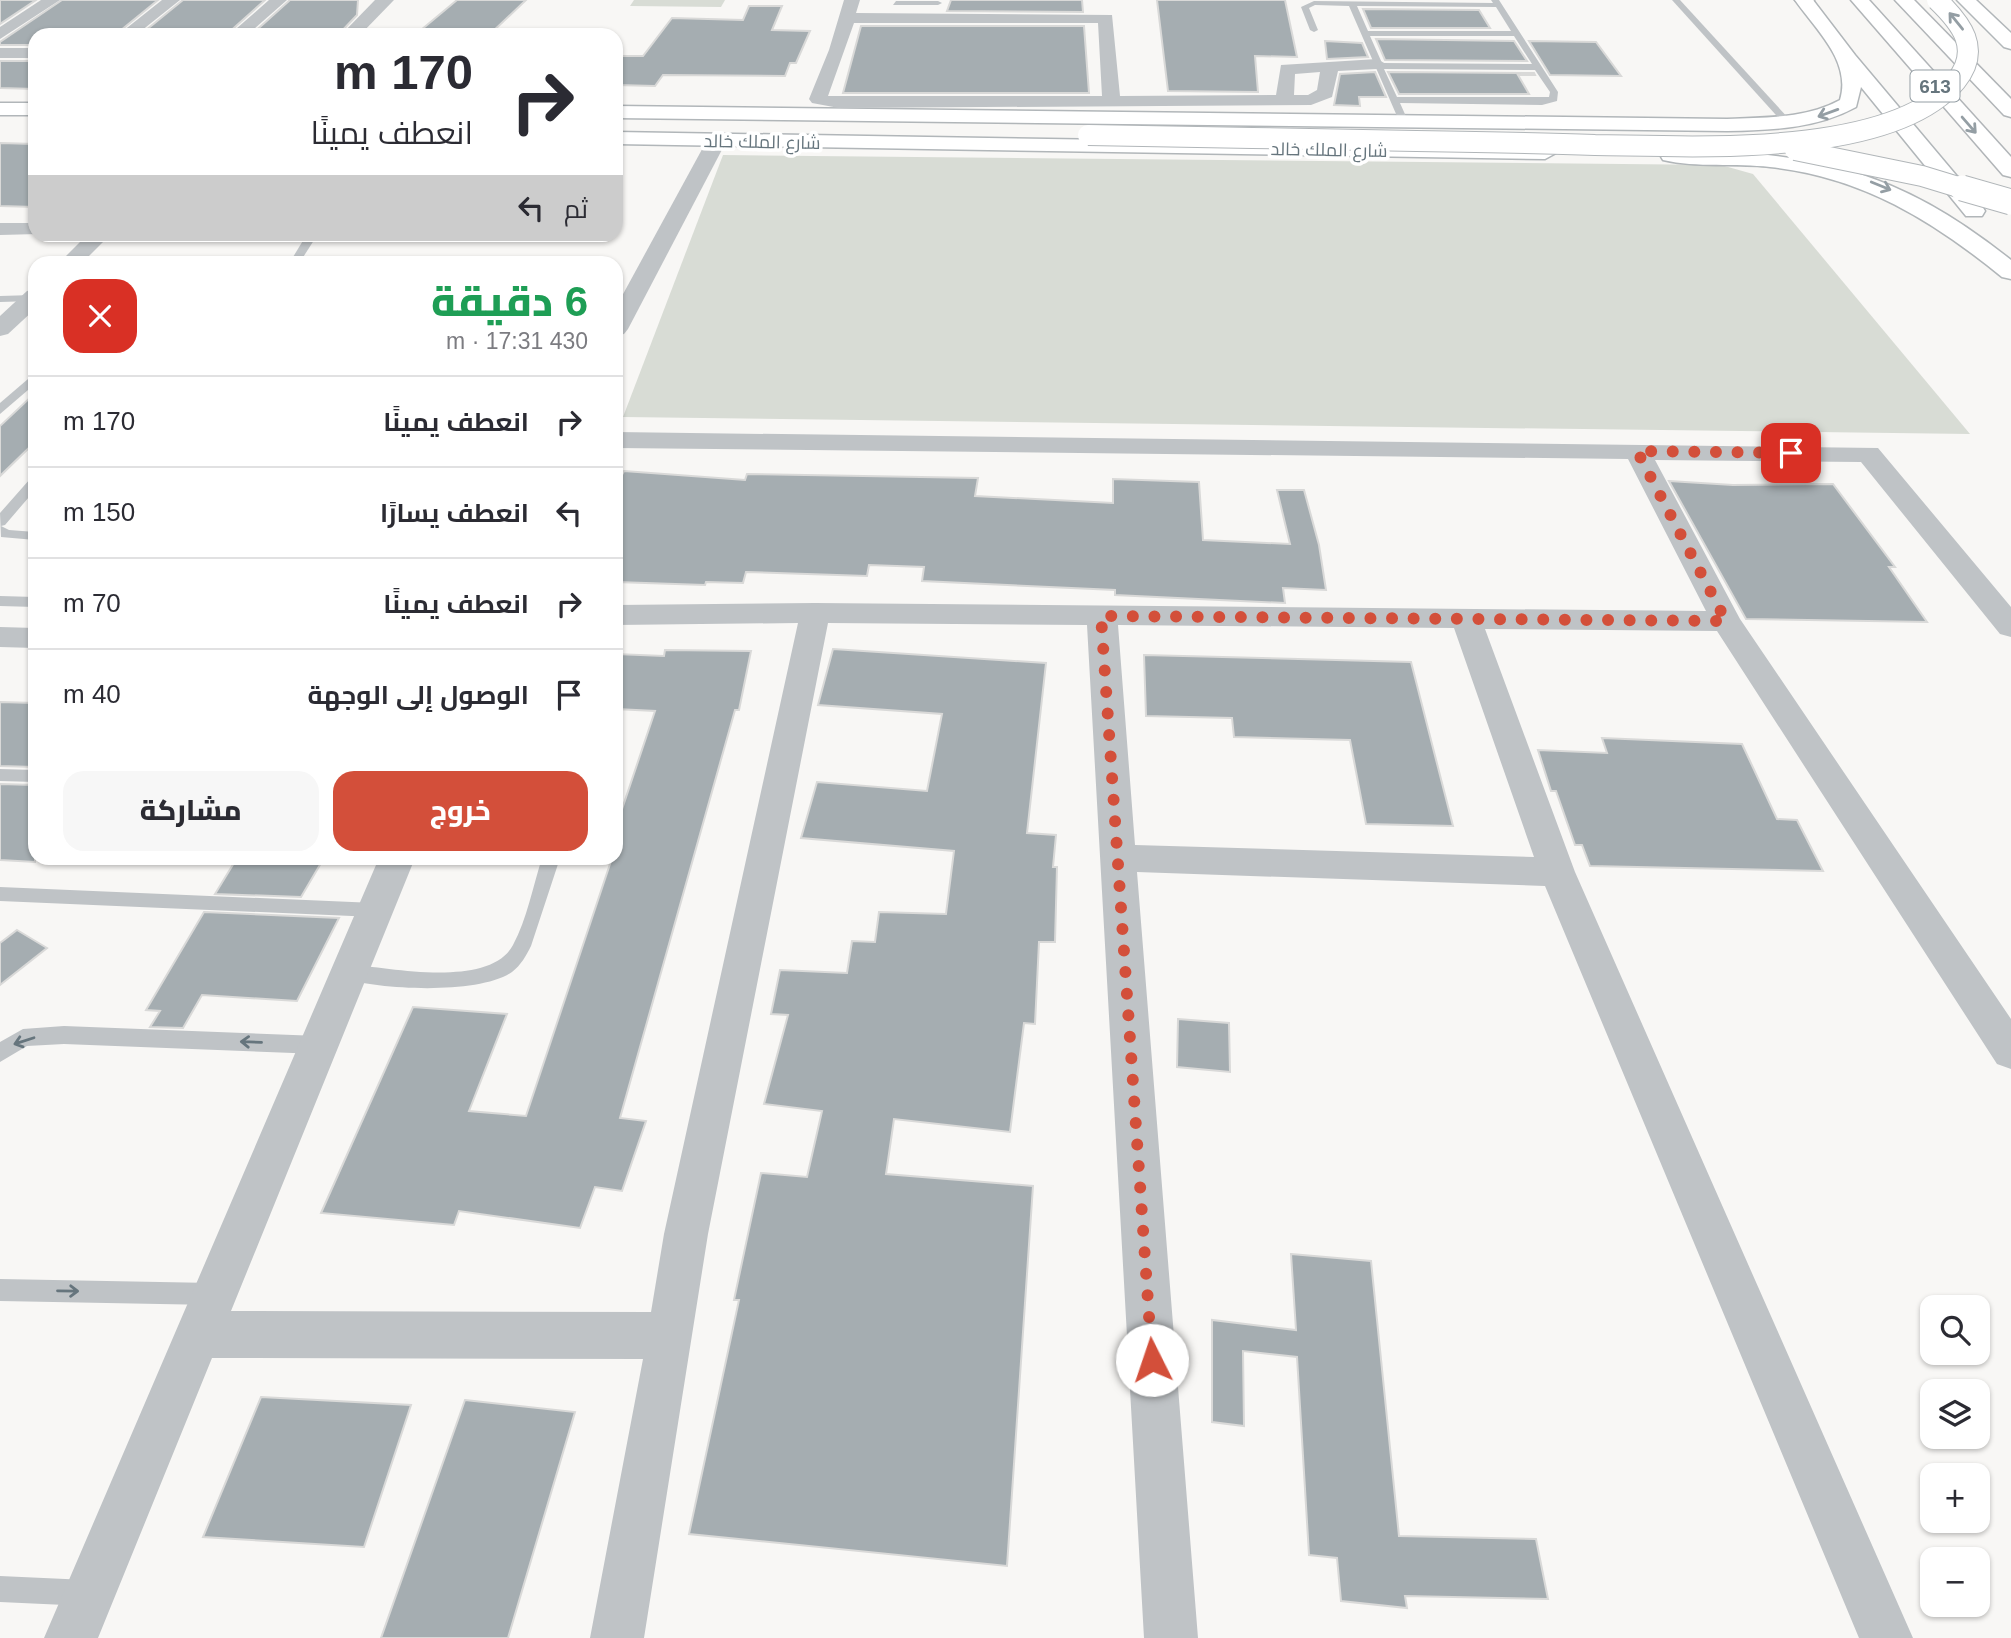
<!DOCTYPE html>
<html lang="ar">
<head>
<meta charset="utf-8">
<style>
	:root { --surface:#fff; --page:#f7f7f7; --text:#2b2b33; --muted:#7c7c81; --line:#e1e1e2; --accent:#d34f3a }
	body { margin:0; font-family:Arial,Cairo,sans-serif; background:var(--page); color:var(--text); direction:rtl; height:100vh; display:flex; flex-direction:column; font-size:26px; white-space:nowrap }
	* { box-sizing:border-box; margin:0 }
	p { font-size:23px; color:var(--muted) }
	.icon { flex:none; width:38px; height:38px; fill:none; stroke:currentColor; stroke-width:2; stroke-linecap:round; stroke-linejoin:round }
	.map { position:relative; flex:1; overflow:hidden; direction:ltr }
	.side { position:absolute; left:28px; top:256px; width:595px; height:609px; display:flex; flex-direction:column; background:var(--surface); border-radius:21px; box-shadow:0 2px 5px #0004; direction:rtl }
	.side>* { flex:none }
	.top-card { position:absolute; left:28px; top:28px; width:595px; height:214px; border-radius:21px; box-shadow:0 2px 5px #0004; direction:rtl; background:#fff; color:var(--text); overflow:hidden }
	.fabs { position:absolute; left:1920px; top:1295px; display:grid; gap:14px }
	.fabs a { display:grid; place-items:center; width:70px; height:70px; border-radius:14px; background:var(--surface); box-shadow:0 2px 5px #0004; font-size:35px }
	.pin { position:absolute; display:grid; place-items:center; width:60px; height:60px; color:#fff; margin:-30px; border-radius:14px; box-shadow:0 4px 10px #0006 }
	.me { position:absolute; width:77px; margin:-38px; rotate:356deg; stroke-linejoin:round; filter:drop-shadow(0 0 5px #0008) }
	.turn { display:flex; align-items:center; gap:24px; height:147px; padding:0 35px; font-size:32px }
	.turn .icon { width:91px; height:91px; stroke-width:2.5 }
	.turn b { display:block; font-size:49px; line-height:60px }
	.then { display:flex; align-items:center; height:66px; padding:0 35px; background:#0003; gap:14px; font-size:26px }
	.round { display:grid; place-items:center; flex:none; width:74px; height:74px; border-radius:21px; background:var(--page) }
	.head { display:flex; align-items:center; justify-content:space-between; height:119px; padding:0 35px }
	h1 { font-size:42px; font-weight:800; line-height:52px; color:#1e9e55 }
	.cta { display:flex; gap:14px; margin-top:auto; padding:14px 35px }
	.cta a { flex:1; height:80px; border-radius:21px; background:var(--accent); color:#fff; font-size:28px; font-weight:800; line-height:80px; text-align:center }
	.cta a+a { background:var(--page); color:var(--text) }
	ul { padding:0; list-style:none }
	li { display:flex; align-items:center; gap:21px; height:91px; padding:0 35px; border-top:2px solid var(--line) }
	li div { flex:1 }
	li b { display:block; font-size:26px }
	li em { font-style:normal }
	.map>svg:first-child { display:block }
	.green { fill:#d8dcd5 }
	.building { fill:#a5adb1; stroke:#d9d9d8; stroke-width:2 }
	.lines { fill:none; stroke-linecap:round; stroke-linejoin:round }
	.primary-casing { stroke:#b1b6b9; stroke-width:3 }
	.motorway-casing { stroke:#b1b5b8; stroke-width:3 }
	.service { fill:#bfc3c6; fill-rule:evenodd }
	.minor { fill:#bfc3c6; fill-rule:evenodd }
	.tertiary { fill:#bfc3c6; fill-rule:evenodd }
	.primary { fill:#fff; fill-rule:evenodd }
	.motorway { fill:#fff; fill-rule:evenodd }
	.primary-bridge-far1-casing { stroke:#b1b6b9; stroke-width:22; stroke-linecap:butt }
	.primary-bridge-casing { stroke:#b1b6b9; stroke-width:27; stroke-linecap:butt }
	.primary-bridge-far1 { stroke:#fff; stroke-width:20 }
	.primary-bridge { stroke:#fff; stroke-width:25 }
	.oneway { stroke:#949ea4 }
	.oneway2 { stroke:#66757d }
	.route { stroke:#d34f3a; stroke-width:12; stroke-dasharray:0 21.6 }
	.labels { text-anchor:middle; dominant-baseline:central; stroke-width:7; stroke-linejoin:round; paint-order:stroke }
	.far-street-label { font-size:18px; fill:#66757d; stroke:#fff }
	.shield { fill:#fff; stroke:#949ea4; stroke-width:2 }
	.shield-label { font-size:19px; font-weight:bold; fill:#66757d }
</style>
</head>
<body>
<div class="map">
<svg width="2011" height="1638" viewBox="0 0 2011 1638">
	<rect width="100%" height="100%" fill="#f8f7f5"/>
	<g class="green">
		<path d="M634,0H725L721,7L630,6Z"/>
		<path d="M723,155L1721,165L1753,174L1970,434L623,417Z"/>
	</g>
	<g class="building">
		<path d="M0,0H36L0,24Z"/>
		<path d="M62,0H158L115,35H35V45H0V42Z"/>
		<path d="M183,0H265L226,35H140Z"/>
		<path d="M290,0H358L357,15L338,35H251Z"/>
		<path d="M457,0H526L489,35H415Z"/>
		<path d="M951,0H1082L1083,12L947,11Z"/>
		<path d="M1157,0H1285L1297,57L1255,56L1258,92L1168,91Z"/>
		<path d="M749,6H782L772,30L810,31L796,63H790L785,76L663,75L655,86L616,85V56H643L672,18L743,20Z"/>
		<path d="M1363,9L1479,10L1490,28H1371Z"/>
		<path d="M861,26H1084L1089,93H843Z"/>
		<path d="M1376,39L1514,41L1527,61L1385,60Z"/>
		<path d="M1325,41L1362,43L1368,57L1327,59Z"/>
		<path d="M1529,41L1596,42L1621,76L1550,75Z"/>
		<path d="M0,61H35V89L0,88Z"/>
		<path d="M1375,72L1386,97H1359L1360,106L1334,105L1340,74Z"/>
		<path d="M1388,72L1534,73L1535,75H1518L1529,94H1399Z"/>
		<path d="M0,143L35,144V207L0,206Z"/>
		<path d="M35,393V442L0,476V426Z"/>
		<path d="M624,471L745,480L747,474L978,478L975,496L1113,503V479L1199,482L1203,540L1290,544L1277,490H1304L1319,545L1326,590L1283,588L1285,603L1115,595V590L922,581L924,567L869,565L867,576L746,572L743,583L706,582L705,585L616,582V486Z"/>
		<path d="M1669,481L1733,485L1833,484L1895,567H1889L1927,622L1746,619Z"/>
		<path d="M833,649L1046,663L1027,833L1056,835L1053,867H1057L1055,942H1039L1035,1024L1024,1023L1010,1132L894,1119L886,1174L1033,1186L1007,1566L689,1534L739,1300H734L761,1173L807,1177L822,1111L764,1104L788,1015L771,1014L780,970L847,973L852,941L875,942L879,912L946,914L954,851L801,838L817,782L927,791L942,714L818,705Z"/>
		<path d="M665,650L751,651L739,710H735L620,1118L646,1121L622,1191L595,1187L580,1228L459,1211L454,1225L321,1213L413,1007L507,1014L469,1111L526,1116L612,858H616V827L655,711L616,709V654L664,656Z"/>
		<path d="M1144,655L1411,662L1453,826L1366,824L1350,740L1234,737L1232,718L1146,716Z"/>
		<path d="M0,702L35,703V767L0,766Z"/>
		<path d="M1602,738L1742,744L1777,819L1797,820L1823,871L1590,866L1582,845H1575L1556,791H1551L1538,750L1607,753Z"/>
		<path d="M0,784L35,785V862L0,860Z"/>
		<path d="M237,858H324L301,897L215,894Z"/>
		<path d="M204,912L339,918L297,1001L202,995L183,1028L150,1027L160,1011L146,1010Z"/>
		<path d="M17,930L47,948L0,985V943Z"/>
		<path d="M1178,1019L1229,1023L1230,1072L1177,1067Z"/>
		<path d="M1291,1254L1371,1261L1399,1536L1536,1539L1548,1599L1405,1596L1407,1608L1341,1601L1337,1558L1309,1555L1297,1357L1243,1351L1244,1426L1212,1422V1320L1296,1330Z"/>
		<path d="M261,1397L411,1405L364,1547L203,1537Z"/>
		<path d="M465,1400L575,1412L508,1638H381Z"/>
	</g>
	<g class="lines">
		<defs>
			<g id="primary">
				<path d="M1795,0H1813L1855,55L1982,206L1985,211L1982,216H1966L1861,87L1856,107C1816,129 1772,130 1727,131L616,118V106L1727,119C1766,117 1805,119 1840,100C1852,61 1815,29 1795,0Z"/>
				<path d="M1957,0H1976L2011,33V49L2004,47Z"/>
				<rect x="0" y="103" width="35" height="12"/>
				<path d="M616,132L1545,147L1556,153L1545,159L616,144Z"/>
				<path d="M1671,149C1816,153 1895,168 2011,260V279L2002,277C1932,220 1862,177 1770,167C1736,163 1697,168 1663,160L1660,155L1663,150Z"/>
			</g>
			<g id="motorway">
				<path d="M1795,0H1813L1814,1L1805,6Z"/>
				<path d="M1851,0H1869L2011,157V177L2003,175Z"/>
				<path d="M1895,0H1914L2011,99V117L2004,115Z"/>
			</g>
		</defs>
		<use href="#primary" class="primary-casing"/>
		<use href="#motorway" class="motorway-casing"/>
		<g class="service">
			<path d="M1491,0H1499L1558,92L1557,101L1542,105L1400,103L1408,121L1400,123L1349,6L1315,5L1309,8L1318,30L1314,32L1310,30L1301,7L1314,1L1493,3ZM1357,6L1496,7L1511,31H1368ZM1370,36H1514L1532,64L1382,63ZM1384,69L1535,70L1550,92L1549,97H1397Z"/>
			<path d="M1672,0H1680L1790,120V124H1784Z"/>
			<path d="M896,1H938L942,3L938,5H893Z"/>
			<path d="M307,234H318L300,262H290Z"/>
			<path d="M33,295V301L0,302V296Z"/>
			<path d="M35,373V384L0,414V403Z"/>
			<path d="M35,478V490L5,525L1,526L9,530L35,532V540L1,537L0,513L30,479Z"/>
			<path d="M0,596L35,597V607L0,606Z"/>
			<path d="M0,769L35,770V782L0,781Z"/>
			<path d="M542,858H560L531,946C526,956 521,965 512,972C480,995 379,990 342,978L339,972L342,966L349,964C389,968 490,989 513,945C527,919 533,886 542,858Z"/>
			<path d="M0,887L375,903L382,905L384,910L382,915L375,917L0,901Z"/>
			<path d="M64,1026L319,1036L326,1039L329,1045L326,1051L319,1054L64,1044L27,1046L0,1062V1042L23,1029Z"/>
			<path d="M0,1279L213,1283L221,1286L225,1294L221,1302L213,1305L0,1301Z"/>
			<path d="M0,1576L87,1580L96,1584L100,1593L96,1602L87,1606L0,1602Z"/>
		</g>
		<g class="minor">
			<path d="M41,0H60L0,39V27Z"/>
			<path d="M162,0H180L136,35H118Z"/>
			<path d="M269,0H287L247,35H229Z"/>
			<path d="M844,0H860L856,13L1112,15L1120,96L1276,95L1281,65L1377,59L1386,64L1377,69L1338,71L1332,97L1311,105L839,108L812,103L809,99L829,50ZM854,23H1098L1102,96H828ZM1320,72L1317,90L1308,95H1294L1295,74Z"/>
			<rect x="0" y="48" width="35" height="10"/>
			<path d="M716,136L726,142L628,329L624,334L616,336V307L706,142Z"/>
			<path d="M0,223H35V234H38L0,235Z"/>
			<path d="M88,234H111L83,262H60Z"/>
			<path d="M35,289V309L8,334L0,336V316L27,291Z"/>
			<path d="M616,432L1878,448L2011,607V637L2000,634L1861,462L1655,460L1740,619L2011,1019V1069L1997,1064L1717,631L1485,629L1575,872L1913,1638H1859L1545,886L1137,872L1198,1638H1144L1087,625L828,623L708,1234L644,1638H590L643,1359L212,1358L98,1638H44L379,858H415L231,1311L651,1312L664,1234L798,623L616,625V605L815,603L1706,611L1628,459L616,448ZM1118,625L1454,628L1534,857L1135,845Z"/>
			<path d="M0,627L35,628V648L0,647Z"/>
		</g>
		<path class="tertiary" d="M375,0H394L360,35H341Z"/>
		<use href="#primary" class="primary"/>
		<use href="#motorway" class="motorway"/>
		<defs>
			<g id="primary-bridge-far1">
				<path d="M1088,135C1197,137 1307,139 1416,141C1476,142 1536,143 1595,145C1689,146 1891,159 1956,81C1982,49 1961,23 1937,0"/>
				<path d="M1795,150L1922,176L1968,190"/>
			</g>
			<path id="primary-bridge" d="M1962,188L2011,202"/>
		</defs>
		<use href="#primary-bridge-far1" class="primary-bridge-far1-casing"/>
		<use href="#primary-bridge" class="primary-bridge-casing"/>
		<use href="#primary-bridge-far1" class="primary-bridge-far1"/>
		<use href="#primary-bridge" class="primary-bridge"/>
	</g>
	<defs><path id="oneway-shaft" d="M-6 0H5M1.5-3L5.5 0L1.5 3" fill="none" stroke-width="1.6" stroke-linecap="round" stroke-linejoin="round" transform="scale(1.75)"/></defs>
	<g class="oneway">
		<use href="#oneway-shaft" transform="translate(1956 21) rotate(-129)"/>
		<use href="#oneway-shaft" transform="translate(1828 113) rotate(160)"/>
		<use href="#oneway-shaft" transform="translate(1969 125) rotate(49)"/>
		<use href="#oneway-shaft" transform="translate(1881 186) rotate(22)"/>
	</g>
	<g class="oneway2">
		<use href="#oneway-shaft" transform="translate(24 1041) rotate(162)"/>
		<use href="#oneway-shaft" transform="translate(251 1042) rotate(-178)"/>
		<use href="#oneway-shaft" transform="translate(68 1291) rotate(1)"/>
	</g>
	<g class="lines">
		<path class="route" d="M1152,1360L1101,616L1726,621L1637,451L1791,453"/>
	</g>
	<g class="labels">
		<g class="far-street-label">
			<text transform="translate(762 142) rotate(1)">شارع الملك خالد</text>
			<text transform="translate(1329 150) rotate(1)">شارع الملك خالد</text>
		</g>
		<rect class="shield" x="1910.5" y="70.5" width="49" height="31" rx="5"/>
		<g class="shield-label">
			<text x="1935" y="86">613</text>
		</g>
	</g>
</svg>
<div class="fabs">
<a><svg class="icon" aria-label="search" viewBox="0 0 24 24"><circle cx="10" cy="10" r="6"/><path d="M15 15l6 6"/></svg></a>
<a><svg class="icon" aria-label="layers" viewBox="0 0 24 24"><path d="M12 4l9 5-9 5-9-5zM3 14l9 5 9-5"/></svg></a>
<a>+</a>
<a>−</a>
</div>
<div class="pin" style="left:1791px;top:453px;background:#d93025"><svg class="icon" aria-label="arrive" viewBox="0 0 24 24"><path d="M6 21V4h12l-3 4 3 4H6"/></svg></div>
<svg class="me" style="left:1152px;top:1360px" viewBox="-20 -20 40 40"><circle r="19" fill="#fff"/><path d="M0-13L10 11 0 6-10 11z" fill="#d34f3a"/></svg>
<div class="top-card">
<div class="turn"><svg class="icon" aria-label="right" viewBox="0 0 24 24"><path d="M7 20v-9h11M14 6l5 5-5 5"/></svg><div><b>170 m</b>انعطف يمينًا</div></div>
<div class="then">ثم<svg class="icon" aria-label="left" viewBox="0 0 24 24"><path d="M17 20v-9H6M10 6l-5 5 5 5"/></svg></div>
</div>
<section class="side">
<div class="head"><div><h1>6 دقيقة</h1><p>430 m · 17:31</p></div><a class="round" style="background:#d93025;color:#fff"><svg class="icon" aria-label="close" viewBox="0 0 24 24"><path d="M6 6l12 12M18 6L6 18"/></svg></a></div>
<ul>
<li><svg class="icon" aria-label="right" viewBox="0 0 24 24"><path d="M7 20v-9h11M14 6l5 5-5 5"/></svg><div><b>انعطف يمينًا</b></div><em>170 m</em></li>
<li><svg class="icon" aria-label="left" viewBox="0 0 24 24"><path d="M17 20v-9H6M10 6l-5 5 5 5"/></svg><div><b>انعطف يسارًا</b></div><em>150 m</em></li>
<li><svg class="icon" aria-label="right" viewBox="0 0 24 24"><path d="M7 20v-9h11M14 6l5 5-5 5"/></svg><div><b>انعطف يمينًا</b></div><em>70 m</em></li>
<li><svg class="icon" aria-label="arrive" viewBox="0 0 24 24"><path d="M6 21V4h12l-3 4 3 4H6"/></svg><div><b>الوصول إلى الوجهة</b></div><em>40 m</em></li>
</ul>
<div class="cta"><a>خروج</a><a>مشاركة</a></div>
</section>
</div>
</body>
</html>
